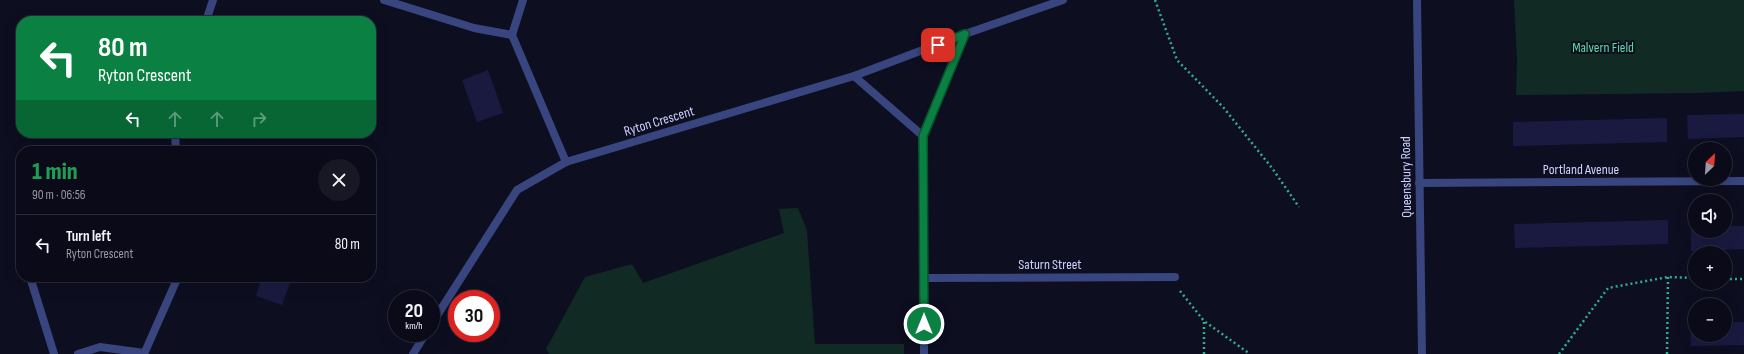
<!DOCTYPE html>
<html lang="en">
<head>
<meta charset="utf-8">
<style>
	:root { --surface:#0a0a18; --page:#181825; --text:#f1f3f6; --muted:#999aa2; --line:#2a2b37 }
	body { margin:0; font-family:"Sofia Sans Condensed",sans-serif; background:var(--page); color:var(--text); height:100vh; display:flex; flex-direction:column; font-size:15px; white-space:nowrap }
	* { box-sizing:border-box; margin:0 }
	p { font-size:13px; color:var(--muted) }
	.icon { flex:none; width:22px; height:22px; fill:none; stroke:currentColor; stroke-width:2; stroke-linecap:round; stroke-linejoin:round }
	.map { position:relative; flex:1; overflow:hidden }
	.side { position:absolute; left:16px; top:146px; width:360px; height:136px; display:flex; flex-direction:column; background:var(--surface); border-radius:16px; box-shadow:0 4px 16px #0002,0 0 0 1px var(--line) }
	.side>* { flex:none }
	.top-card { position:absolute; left:16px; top:16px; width:360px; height:122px; border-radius:16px; box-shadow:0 4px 16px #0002,0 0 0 1px var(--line); background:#0b8043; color:#fff; overflow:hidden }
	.needle { width:26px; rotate:25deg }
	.fabs { position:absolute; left:1688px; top:142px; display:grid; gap:8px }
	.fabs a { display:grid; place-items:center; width:44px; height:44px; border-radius:50%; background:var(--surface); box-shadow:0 4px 16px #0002,0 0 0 1px var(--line); font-size:20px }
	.speed { position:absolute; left:388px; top:290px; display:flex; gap:8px; font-size:20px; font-weight:700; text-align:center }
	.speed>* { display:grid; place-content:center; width:52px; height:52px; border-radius:50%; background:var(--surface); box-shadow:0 4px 16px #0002,0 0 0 1px var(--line); line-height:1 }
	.speed small { font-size:10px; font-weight:400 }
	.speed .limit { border:6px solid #d22; background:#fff; color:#111 }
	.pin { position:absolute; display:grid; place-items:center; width:34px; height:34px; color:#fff; margin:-17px; border-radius:8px; box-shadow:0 2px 6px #0006 }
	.me { position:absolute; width:44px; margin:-22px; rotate:0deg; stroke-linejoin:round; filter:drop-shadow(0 0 3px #0008) }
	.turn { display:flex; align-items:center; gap:14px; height:84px; padding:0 16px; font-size:18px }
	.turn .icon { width:52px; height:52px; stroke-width:2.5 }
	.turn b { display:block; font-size:28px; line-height:34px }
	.lanes { display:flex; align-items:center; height:38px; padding:0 16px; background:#0003; justify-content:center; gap:20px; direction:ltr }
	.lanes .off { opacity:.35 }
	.round { display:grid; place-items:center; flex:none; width:42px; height:42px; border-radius:21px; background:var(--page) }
	.summary { display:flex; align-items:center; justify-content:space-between; height:68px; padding:0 16px }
	h1 { font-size:24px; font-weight:800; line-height:30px; color:#1e9e55 }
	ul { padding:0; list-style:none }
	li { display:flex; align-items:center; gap:12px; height:60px; padding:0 16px; border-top:1px solid var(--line) }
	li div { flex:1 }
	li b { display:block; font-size:15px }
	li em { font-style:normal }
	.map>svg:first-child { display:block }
	.green { fill:#112a24 }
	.building { fill:#1a1a41 }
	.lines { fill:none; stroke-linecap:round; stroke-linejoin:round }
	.path { stroke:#30af8d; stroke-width:2.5; stroke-dasharray:2 3; stroke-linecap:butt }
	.lane { stroke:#39457e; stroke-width:8 }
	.street { stroke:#39457e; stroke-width:8 }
	.route-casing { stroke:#07532c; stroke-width:10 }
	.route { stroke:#0b8043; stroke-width:7 }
	.labels { text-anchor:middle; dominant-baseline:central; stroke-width:4; stroke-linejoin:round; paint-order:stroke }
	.park-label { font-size:14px; fill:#5cdca1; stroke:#0d0e20 }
	.street-label { font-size:14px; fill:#ced2fe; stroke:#0d0e20 }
</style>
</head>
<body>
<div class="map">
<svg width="1744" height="354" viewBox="0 0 1744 354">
	<rect width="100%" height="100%" fill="#0d0e20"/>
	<g class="green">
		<path d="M1514,0H1744V91L1698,93L1516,95L1517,61Z"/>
		<path d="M798,208L807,230L815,344H904V354H549L546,349L585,277L632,264L643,283L784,233L779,209Z"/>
	</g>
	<g class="building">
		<path d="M488,70L503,113L477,122L462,80Z"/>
		<path d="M1744,114V137L1688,139L1687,115Z"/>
		<path d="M1667,118V142L1513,146V122Z"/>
		<path d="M1668,220V244L1515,248L1514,224Z"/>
		<path d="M1725,226H1744V249L1691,251V227H1695V231H1725Z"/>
		<path d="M262,277H292L282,305L256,296Z"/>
		<path d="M1725,322H1744V345L1691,346L1690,323H1695V335H1725Z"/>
	</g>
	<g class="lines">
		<g class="path">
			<path d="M1155,0L1177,60L1223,107L1272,168L1299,207"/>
			<path d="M1725,279H1744"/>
			<path d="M1180,291L1204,321L1250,354"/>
			<path d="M1204,354V322"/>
			<path d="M1559,354L1608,288L1668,277L1695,278"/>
			<path d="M1667,354L1668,277"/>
		</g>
		<path class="lane" d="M30,277L54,354"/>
		<g class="street">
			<path d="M384,0L474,28L512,35"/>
			<path d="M1417,0L1422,354"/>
			<path d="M206,21L213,0"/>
			<path d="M512,35L566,162"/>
			<path d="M512,35L523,0"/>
			<path d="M854,76L923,136"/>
			<path d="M175,133L176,151"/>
			<path d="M1419,183L1744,181"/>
			<path d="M924,278L1175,277"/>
			<path d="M431,325L517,190L566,162L854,76L965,34"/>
			<path d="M78,354L100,347L144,353"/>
			<path d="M144,354L178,277"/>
			<path d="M413,354L426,333"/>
			<path d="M924,354L923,136L965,34L1063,0"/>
		</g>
	</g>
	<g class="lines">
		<defs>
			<path id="route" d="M924,324L923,136L965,34L938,45"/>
		</defs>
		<use href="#route" class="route-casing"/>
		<use href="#route" class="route"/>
	</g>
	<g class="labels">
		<g class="park-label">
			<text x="1603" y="47">Malvern Field</text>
		</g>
		<g class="street-label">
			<text transform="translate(659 121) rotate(-17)">Ryton Crescent</text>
			<text x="1581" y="169">Portland Avenue</text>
			<text transform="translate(1406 177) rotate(-91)">Queensbury Road</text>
			<text x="1050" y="264">Saturn Street</text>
		</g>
	</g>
</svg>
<div class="fabs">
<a><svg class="needle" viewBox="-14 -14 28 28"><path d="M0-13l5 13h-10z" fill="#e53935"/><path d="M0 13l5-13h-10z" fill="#999aa2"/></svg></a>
<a><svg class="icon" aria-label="sound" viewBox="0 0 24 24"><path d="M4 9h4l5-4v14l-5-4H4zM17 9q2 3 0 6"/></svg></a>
<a>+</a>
<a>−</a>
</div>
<div class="speed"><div>20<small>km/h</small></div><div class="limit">30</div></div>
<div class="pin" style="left:938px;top:45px;background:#d93025"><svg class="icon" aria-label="arrive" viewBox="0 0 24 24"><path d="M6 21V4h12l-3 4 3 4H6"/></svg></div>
<svg class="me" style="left:924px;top:324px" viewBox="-20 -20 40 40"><circle r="17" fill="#0b8043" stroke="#fff" stroke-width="3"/><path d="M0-11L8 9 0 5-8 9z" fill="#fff"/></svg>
<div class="top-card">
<div class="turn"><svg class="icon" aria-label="left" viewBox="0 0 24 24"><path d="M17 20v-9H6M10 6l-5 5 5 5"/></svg><div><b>80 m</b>Ryton Crescent</div></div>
<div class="lanes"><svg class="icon" aria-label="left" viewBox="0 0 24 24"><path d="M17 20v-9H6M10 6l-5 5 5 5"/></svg><svg class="icon off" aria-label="ahead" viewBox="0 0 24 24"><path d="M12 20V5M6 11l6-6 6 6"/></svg><svg class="icon off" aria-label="ahead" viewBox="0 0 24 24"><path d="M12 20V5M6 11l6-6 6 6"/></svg><svg class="icon off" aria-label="right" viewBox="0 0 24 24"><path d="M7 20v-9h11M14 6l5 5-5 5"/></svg></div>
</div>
<section class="side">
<div class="summary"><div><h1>1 min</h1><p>90 m · 06:56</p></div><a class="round"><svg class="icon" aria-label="close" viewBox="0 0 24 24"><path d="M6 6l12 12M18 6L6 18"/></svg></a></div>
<ul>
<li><svg class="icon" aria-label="left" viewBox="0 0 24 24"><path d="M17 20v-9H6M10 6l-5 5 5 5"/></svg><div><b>Turn left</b><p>Ryton Crescent</p></div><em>80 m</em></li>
</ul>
</section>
</div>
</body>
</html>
